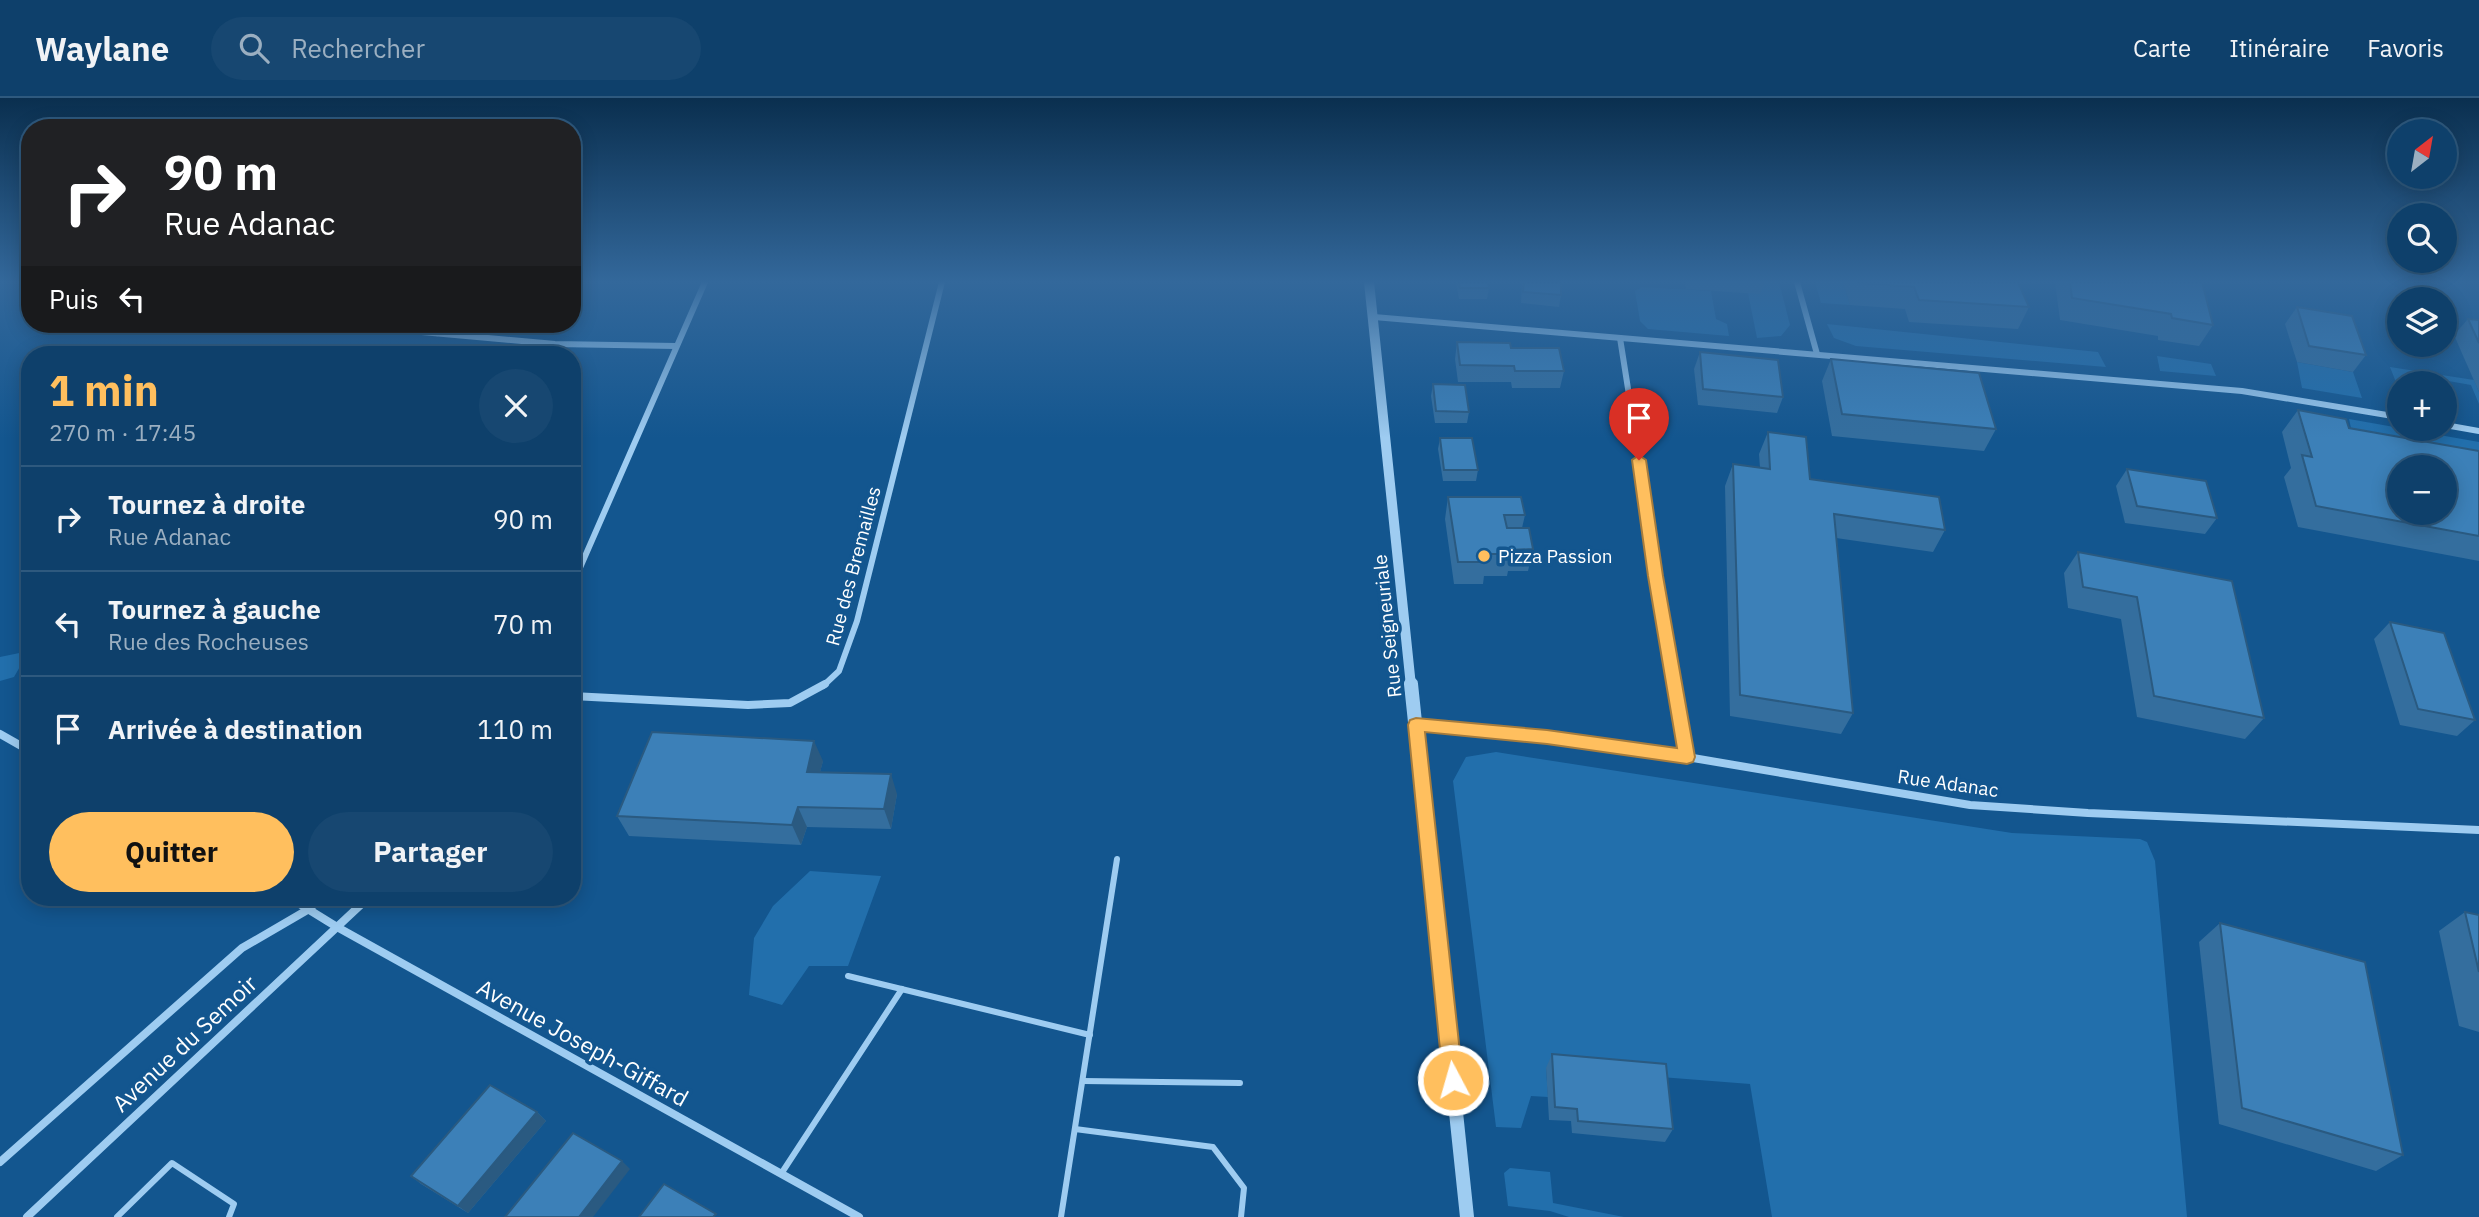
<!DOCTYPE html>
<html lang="fr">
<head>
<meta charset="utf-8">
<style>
	:root { --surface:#0e406b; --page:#174771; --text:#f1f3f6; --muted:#9bafc1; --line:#2e597e; --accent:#ffbf5e }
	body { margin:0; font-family:"IBM Plex Sans",sans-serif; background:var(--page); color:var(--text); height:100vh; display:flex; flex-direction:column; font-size:26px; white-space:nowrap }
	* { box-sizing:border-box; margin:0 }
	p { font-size:23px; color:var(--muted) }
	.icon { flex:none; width:38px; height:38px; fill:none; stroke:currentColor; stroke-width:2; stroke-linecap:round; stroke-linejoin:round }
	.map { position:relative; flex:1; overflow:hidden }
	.details { position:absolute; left:21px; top:248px; width:560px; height:560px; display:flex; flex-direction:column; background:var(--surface); border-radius:28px; box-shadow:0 4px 18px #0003,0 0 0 2px var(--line) }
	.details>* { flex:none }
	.hud { position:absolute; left:21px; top:21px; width:560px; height:214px; border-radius:28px; box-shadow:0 4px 18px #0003,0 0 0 2px var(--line); background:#202124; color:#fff; overflow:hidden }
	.needle { width:46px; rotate:31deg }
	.buttons { position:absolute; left:2387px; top:21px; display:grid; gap:14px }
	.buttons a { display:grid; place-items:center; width:70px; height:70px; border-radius:50%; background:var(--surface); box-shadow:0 4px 18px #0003,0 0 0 2px var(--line); font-size:35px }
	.pin { position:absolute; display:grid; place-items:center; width:60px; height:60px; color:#fff; margin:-72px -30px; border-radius:50% 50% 50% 0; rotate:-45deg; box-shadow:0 0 7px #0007 }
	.pin .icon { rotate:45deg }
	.me { position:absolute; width:77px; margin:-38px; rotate:354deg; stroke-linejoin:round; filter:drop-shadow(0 0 5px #0008) }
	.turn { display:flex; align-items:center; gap:24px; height:147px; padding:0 28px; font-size:32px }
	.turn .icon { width:91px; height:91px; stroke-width:2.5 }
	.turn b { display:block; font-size:49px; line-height:60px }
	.then { display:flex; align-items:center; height:66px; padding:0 28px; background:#0003; gap:14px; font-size:26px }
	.round { display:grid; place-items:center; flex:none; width:74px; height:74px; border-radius:37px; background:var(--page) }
	.overview { display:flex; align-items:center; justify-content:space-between; height:119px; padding:0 28px }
	h1 { font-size:42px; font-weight:700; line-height:52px; color:var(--accent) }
	.action { display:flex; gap:14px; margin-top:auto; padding:14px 28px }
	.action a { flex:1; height:80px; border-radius:42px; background:var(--accent); color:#111; font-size:28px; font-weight:700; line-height:80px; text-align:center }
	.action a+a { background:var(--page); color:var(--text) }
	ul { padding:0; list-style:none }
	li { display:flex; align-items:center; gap:21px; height:105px; padding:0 28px; border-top:2px solid var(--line) }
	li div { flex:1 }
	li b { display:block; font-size:26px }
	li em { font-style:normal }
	header { display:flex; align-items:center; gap:42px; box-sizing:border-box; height:98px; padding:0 35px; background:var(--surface); border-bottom:2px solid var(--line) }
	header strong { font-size:33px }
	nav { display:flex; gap:38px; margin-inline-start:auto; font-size:24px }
	.search { width:490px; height:63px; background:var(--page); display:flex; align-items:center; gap:18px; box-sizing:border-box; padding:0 24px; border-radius:38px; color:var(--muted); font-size:26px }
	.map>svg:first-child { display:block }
	.green { fill:#226fac }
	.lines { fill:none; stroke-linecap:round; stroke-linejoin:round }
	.service { stroke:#9eccf1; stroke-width:6 }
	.minor-far1 { stroke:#9eccf1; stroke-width:6 }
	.minor { stroke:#9eccf1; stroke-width:8 }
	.tertiary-far1 { stroke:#9eccf1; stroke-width:10 }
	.tertiary { stroke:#9eccf1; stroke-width:14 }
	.wall { fill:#346e9e }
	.shaded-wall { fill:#2a5a81 }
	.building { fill:#3c80b8; stroke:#2a5a81; stroke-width:2; fill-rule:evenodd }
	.route { fill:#ffbf5e; stroke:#a67c3d; stroke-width:2 }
	.poi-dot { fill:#ffbf5e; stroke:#13568f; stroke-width:2.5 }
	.labels { text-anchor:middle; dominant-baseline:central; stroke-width:7; stroke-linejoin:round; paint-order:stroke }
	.poi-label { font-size:19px; fill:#fff; stroke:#13568f; text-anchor:start }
	.street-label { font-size:19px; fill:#fff; stroke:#13568f }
	.near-street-label { font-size:23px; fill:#fff; stroke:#13568f }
</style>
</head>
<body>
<header>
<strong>Waylane</strong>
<div class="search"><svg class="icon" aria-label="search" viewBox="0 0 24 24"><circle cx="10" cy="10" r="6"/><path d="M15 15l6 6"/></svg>Rechercher</div>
<nav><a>Carte</a><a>Itinéraire</a><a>Favoris</a></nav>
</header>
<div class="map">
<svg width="2479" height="1119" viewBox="0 0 2479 1119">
	<rect width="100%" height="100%" fill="#13568f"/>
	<g class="green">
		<path d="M1758,184H1779L1790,227L1781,238L1757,240L1748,195H1760Z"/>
		<path d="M1815,184H1843L1850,207L1821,205Z"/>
		<path d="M1641,189L1711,193L1716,221L1727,226L1729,238L1648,231L1640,223L1635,193Z"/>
		<path d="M1827,226L2098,254L2106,269L1856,248L1834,240Z"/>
		<path d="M2157,258L2211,266L2216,278L2160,273Z"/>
		<path d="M2297,264L2353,274L2362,300L2302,290Z"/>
		<path d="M2390,269L2474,282L2479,294V306L2471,287L2409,276L2411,285H2399V292Z"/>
		<path d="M2349,321L2479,344V353L2356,333L2351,330Z"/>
		<path d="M29,553L14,579L0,583V559Z"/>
		<path d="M1496,654L2012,735L2140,741L2147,744L2155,763L2187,1119H1772L1750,986L1546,970L1548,999L1531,998L1521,1030L1496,1029L1453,683L1466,659Z"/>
		<path d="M810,773L881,778L848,868H809L782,907L749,897L754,840L773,808Z"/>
		<path d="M1510,1070L1550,1074L1553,1105L1624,1119H1569L1550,1113L1508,1108L1504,1075Z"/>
	</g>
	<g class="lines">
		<g class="service">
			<path d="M848,878L1090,937"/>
			<path d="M1083,983L1240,985"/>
			<path d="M1075,1031L1213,1049L1244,1090L1241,1119"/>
			<path d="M781,1076L902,891"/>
			<path d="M117,1119L172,1065L234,1106L229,1119"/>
			<path d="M1061,1119L1117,761"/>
		</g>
		<g class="minor-far1">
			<path d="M1797,184L1817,256"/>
			<path d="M1374,219L2242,293L2399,319"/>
			<path d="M333,226L555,246L676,248"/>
			<path d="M437,235L445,226"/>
			<path d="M1620,240L1675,588"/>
			<path d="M2445,327L2479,333"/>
			<path d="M572,488L705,184"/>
			<path d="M823,588L839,573L857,523L942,184"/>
		</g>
		<g class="minor">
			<path d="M1674,586L1687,659"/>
			<path d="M572,598L748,607L790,605L825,586"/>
			<path d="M1416,627L1547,639L1687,659L1970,707L2088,715L2479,732"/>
			<path d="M0,636L30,653"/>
			<path d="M290,800L337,829L859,1119"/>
			<path d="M0,1064L242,850L309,811L321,800"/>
			<path d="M27,1119L368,800"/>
		</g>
		<path class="tertiary-far1" d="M1369,184L1411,588"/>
		<path class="tertiary" d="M1411,586L1467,1119"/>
	</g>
	<g class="wall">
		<path d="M1456,184H1488L1489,190L1487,201H1459Z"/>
		<path d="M1522,184H1561V197L1559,209L1521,205Z"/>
		<path d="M1685,184H1765L1760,196L1686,191Z"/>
		<path d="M1843,184H2018L2029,209L2018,231L1909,224L1905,211L1850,207Z"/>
		<path d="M2055,184H2202L2213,227L2199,248L2158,242V238L2060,222Z"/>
		<path d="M2297,209L2366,257L2353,274L2297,264L2285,226Z"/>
		<path d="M2468,221L2479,222V294L2454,237Z"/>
		<path d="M1457,244L1511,250L1564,273L1560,290H1512L1511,284H1458L1455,261Z"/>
		<path d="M1700,254L1783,299L1777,315L1698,307L1694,271Z"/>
		<path d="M1831,261L1996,331L1984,353L1832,338L1822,283Z"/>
		<path d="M1433,286L1469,314L1467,325H1435L1431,298Z"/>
		<path d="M2298,312L2349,330L2479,353V463L2298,429L2284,379L2291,370L2282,334Z"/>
		<path d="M1768,334L1810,381L1945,432L1933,454L1836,440L1853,615L1841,636L1730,618L1725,388L1733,366L1760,370L1759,356Z"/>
		<path d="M1440,340L1478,372L1476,383H1443L1438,351Z"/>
		<path d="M2127,371L2217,420L2205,436L2125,425L2116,388Z"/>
		<path d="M1448,399L1525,417L1522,430L1533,451L1528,473H1508L1507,478H1484L1483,486H1454L1445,421Z"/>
		<path d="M2078,454L2232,483L2264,620L2245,641L2137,619L2121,521L2068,510L2064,475Z"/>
		<path d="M2390,524L2475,622L2457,638L2400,627L2374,541Z"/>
		<path d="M823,663L820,674L897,696L891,731L807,729L801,747L629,738L617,718Z"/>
		<path d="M2465,814L2479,817V934L2459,928L2439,833Z"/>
		<path d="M2220,825L2403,1057L2376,1073L2219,1026L2199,844Z"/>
		<path d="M1552,956L1673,1031L1665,1044L1572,1035L1571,1023L1549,1022L1546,970Z"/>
		<path d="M537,1014L546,1023L468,1115L421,1086L411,1078Z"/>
	</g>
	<g class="shaded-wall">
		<path d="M814,643L823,663L815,694L807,674Z"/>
		<path d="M891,676L897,696L891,731L884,711Z"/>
		<path d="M798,709L807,729L801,747L792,727Z"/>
		<path d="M537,1014L546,1023L468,1115L458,1108Z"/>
		<path d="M622,1063L630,1071L593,1119H579Z"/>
	</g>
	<g class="building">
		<path d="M1459,184H1488L1489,190H1460Z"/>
		<path d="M1524,184H1561V197L1523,194Z"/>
		<path d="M1858,184H2018L2029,209L1919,202L1914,189L1859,185Z"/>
		<path d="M2070,184H2202L2213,227L2172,220L2171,216L2072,200Z"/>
		<path d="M2297,209L2352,218L2366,257L2309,248Z"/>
		<path d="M2468,221L2479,222V245Z"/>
		<path d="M1457,244L1510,245L1511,250H1559L1564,273H1515L1514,268L1460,267Z"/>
		<path d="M1700,254L1778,262L1783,299L1703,291Z"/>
		<path d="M1831,261L1979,275L1996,331L1842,316Z"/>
		<path d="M1433,286L1465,287L1469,314L1436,313Z"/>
		<path d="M2298,312L2346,321L2349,330L2479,353V438L2316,408L2302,357L2312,359ZM2399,369H2445V415H2399Z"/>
		<path d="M1768,334L1806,339L1810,381L1939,399L1945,432L1834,416L1853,615L1740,597L1733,366L1770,371Z"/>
		<path d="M1440,340H1472L1478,372H1444Z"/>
		<path d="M2127,371L2206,383L2217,420L2137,408Z"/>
		<path d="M1448,399H1521L1525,417H1504L1507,430H1529L1533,451L1511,452L1512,456H1486L1487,464H1458Z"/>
		<path d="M2078,454L2232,483L2264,620L2154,598L2137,499L2083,489Z"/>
		<path d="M2390,524L2444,535L2475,622L2418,611Z"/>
		<path d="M652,634L814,643L807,674L891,676L884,711L798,709L792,727L617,718Z"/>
		<path d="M2465,814L2479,817V874Z"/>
		<path d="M2220,825L2365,864L2403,1057L2242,1010Z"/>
		<path d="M1552,956L1666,966L1673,1031L1578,1023L1577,1011L1555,1009Z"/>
		<path d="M490,987L537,1014L458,1108L411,1078Z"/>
		<path d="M573,1035L622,1063L579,1119H505Z"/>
		<path d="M664,1086L716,1116L713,1119H639Z"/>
	</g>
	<linearGradient id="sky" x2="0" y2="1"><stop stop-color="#0a2f4f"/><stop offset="0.54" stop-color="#33689b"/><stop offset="1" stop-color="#33689b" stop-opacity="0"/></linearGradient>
	<rect width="2479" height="340" fill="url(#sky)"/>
	<path class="route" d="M1639,357L1646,362L1663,478L1695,659L1693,664L1687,666L1547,646L1425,634L1463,982L1460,989L1453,992L1446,989L1443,982L1408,627L1410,622L1416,620L1547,632L1677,650L1648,478L1632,362Z"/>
	<circle class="poi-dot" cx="1484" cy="458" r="7"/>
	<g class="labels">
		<g class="poi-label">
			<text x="1498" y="458">Pizza Passion</text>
		</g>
		<g class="street-label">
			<text transform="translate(853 468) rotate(-75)">Rue des Bremailles</text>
			<text transform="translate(1387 528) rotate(-96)">Rue Seigneuriale</text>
			<text transform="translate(1948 685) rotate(8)">Rue Adanac</text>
		</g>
		<g class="near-street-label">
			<text transform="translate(583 944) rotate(29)">Avenue Joseph-Giffard</text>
			<text transform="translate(184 945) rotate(-43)">Avenue du Semoir</text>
		</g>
	</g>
</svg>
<div class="buttons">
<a><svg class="needle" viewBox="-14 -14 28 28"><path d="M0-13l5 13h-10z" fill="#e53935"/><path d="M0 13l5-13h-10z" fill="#9bafc1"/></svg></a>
<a><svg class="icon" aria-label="search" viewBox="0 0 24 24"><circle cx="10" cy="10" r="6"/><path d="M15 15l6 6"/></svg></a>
<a><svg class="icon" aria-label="layers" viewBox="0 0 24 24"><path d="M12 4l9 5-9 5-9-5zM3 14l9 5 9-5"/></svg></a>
<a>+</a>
<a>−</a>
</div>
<div class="pin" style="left:1639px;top:362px;background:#d93025"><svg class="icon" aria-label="arrive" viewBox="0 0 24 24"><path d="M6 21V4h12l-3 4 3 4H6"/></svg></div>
<svg class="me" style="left:1453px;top:982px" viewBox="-20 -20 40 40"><circle r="17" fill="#ffbf5e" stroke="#fff" stroke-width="3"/><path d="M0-11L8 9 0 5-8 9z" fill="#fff"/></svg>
<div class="hud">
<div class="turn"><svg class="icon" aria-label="right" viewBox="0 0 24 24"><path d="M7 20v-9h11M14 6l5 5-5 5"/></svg><div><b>90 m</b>Rue Adanac</div></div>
<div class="then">Puis<svg class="icon" aria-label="left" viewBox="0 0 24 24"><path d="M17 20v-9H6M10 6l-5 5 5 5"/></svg></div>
</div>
<section class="details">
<div class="overview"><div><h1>1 min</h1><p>270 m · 17:45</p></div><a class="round"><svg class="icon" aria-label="close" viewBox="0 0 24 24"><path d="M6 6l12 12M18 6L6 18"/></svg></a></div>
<ul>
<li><svg class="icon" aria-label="right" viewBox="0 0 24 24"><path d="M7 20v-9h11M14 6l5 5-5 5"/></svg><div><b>Tournez à droite</b><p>Rue Adanac</p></div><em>90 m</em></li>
<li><svg class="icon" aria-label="left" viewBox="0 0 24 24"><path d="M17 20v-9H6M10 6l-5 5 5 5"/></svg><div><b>Tournez à gauche</b><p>Rue des Rocheuses</p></div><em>70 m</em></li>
<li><svg class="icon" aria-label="arrive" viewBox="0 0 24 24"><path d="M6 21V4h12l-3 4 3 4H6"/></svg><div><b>Arrivée à destination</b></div><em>110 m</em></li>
</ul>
<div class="action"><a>Quitter</a><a>Partager</a></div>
</section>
</div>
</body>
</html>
